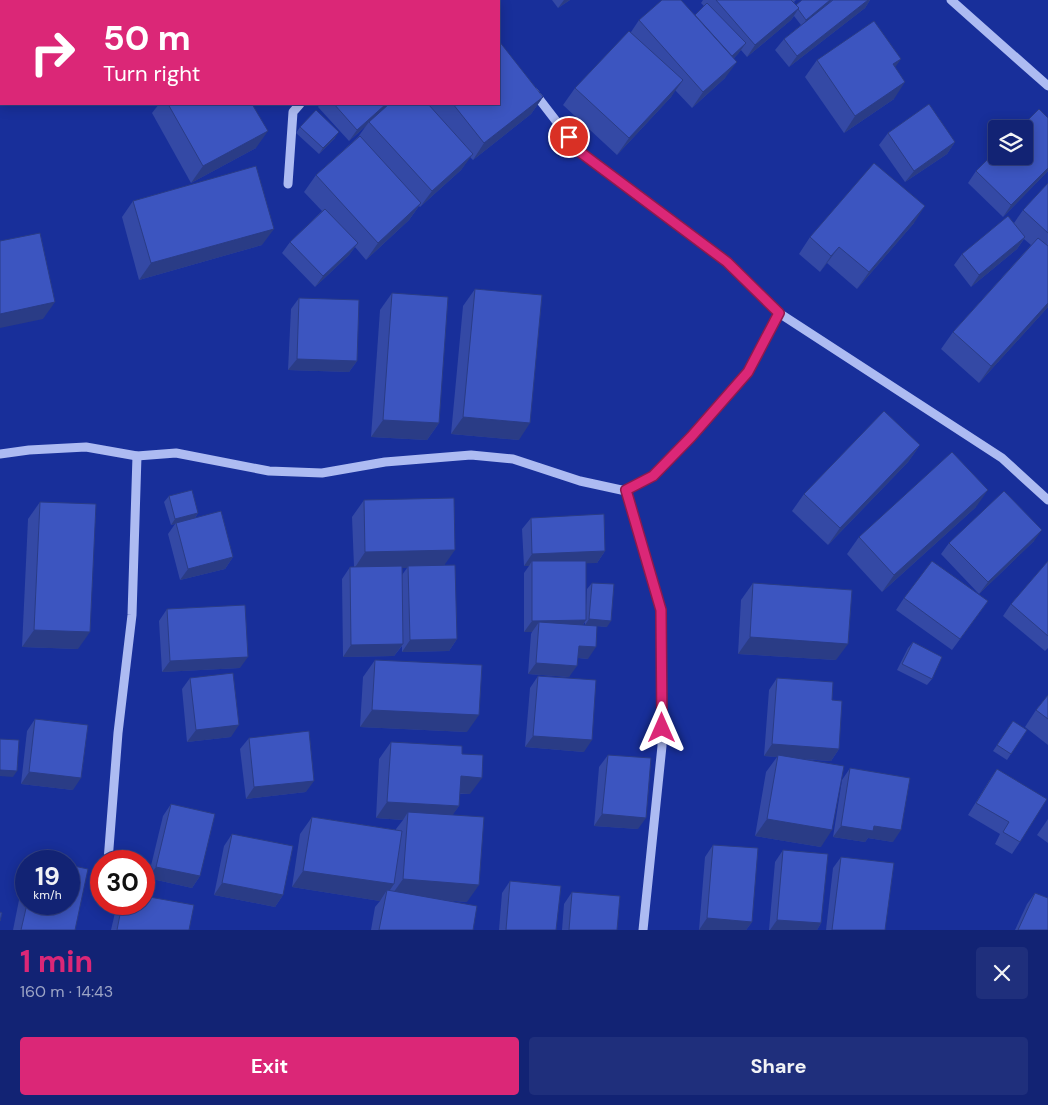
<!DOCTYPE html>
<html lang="en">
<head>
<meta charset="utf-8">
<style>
	:root { --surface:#122374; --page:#1f2f7c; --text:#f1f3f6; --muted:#9ca4c5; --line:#314086; --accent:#db2777 }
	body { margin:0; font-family:"DM Sans",sans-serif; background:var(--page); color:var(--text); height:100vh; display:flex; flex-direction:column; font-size:19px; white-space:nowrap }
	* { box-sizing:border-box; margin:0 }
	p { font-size:16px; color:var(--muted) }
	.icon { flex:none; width:28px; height:28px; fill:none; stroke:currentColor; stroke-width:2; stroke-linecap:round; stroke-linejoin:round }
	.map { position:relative; height:930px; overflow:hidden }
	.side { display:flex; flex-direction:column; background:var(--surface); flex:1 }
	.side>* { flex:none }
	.banner { position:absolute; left:0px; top:0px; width:500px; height:105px; box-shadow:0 2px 12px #0003,0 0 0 1px var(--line); background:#db2777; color:#fff; overflow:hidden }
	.buttons { position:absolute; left:988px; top:120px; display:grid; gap:10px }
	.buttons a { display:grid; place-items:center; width:45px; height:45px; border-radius:5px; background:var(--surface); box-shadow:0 2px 12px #0003,0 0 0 1px var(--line); font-size:25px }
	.speed { position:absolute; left:15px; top:850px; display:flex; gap:10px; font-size:25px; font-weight:700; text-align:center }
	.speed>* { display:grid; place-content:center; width:65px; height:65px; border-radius:50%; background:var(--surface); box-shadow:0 2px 12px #0003,0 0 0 1px var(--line); line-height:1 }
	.speed small { font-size:12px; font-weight:400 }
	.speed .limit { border:8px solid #d22; background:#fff; color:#111 }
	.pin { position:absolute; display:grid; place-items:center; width:42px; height:42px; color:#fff; margin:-21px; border:2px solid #fff; border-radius:50%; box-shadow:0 1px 5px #0007 }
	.me { position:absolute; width:55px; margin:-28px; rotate:0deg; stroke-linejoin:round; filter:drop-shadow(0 0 4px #0008) }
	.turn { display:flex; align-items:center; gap:18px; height:105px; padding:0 20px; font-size:22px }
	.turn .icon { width:65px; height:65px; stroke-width:2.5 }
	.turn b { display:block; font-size:35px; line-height:42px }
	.round { display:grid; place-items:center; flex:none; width:52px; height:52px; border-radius:5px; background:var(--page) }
	.headline { display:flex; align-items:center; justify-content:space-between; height:85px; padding:0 20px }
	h1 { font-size:30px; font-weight:700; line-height:38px; color:var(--accent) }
	.primary-button { display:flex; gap:10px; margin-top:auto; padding:10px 20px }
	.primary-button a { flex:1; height:58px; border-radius:5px; background:var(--accent); color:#fff; font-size:20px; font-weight:700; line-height:58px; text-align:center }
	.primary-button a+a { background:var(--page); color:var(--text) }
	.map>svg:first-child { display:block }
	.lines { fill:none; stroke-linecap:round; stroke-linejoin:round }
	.minor { stroke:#adbbf2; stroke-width:9 }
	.wall { fill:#3449a5; fill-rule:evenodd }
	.shaded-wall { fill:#2a3c86 }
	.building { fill:#3c55c0; stroke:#2a3c86 }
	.route-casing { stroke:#8e194d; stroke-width:12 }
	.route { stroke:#db2777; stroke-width:9 }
</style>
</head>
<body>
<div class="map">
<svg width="1048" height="930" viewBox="0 0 1048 930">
	<rect width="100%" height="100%" fill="#182f9a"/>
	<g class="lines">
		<g class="minor">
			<path d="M951,0L1048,86"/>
			<path d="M387,1L388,0"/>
			<path d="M533,91L580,152L727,262L779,313L1002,458L1048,500"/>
			<path d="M288,184L293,112L300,104"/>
			<path d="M0,454L29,450L86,447L137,456L176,453L269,471L322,473L385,462L471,455L513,459L580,481L626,491L653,476L691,437L748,372L779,313"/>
			<path d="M626,491L661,609L662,746L643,930"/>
			<path d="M108,861L118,733L132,615L137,456"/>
		</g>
	</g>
	<g class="wall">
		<path d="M552,0H570L558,8Z"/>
		<path d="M703,0H796L794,2L796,5L833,0H870L865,8L789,67L775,50L784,39L801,25L794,16L791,20L747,57L741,50L734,58L725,78L692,108L675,90L671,97L617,155L563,105L575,88L631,32L639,20L695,15L704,6L701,3Z"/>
		<path d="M817,60L895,67L894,99L844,133L805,77Z"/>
		<path d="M543,97L531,114L473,160L470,157L461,170L420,207L419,206L409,220L366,260L355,247L349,255L315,287L282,253L290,242L322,211L304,192L316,175L358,137L366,126L349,141L318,107L320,104H499Z"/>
		<path d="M159,104H252L256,148L191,183L152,113Z"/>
		<path d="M1048,118V171L1003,217L968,183L976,171Z"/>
		<path d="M300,127L335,138L319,154L296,133Z"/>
		<path d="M888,133L955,142L947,154L905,182L879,145Z"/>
		<path d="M1048,183V307L979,383L941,349L953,332L1031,245L1024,239L1017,249L971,287L954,265L962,254L1014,223L1023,210Z"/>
		<path d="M133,201L262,245L139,280L122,217Z"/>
		<path d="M914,223L857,289L827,263L820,272L799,254L810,237Z"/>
		<path d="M475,289L519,440L451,434L463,306Z"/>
		<path d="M392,293L439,423L427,440L371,437L380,310Z"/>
		<path d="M299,298L357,361L349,372L288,370L291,309Z"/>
		<path d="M920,445L908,462L828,545L792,511L804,494Z"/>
		<path d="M169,496L198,513L195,518L233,557L225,569L180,580L168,534L175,524L171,525L164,502Z"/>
		<path d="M364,500L445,565L457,639L449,651L402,652V646L394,656L343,657L342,579L350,567H354L352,517ZM402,568H407L402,575Z"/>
		<path d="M40,502L78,649L22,647L28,519Z"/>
		<path d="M976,507L882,592L847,554L859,537Z"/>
		<path d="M531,518L605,551L597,563H586V606L587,589L592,583L607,627L585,625V622L583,625L588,659L578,658L569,677L528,674L531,634L532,632H524V573L529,566H524L522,529Z"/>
		<path d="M1034,541L979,594L941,554L949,543Z"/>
		<path d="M1048,561V648L1045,651L1003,616L1011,604Z"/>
		<path d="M753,583L836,660L738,654L741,600Z"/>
		<path d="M904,598L988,601L952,650L896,610Z"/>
		<path d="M167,609L240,668L162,672L159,621Z"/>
		<path d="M913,642L932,679L927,685L897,670L908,648Z"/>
		<path d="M375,660L467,732L360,727L363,677Z"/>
		<path d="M538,676L584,752L525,747L530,688Z"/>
		<path d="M190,678L231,737L187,742L182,689Z"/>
		<path d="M777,678L832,700L839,749L831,761L798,759L821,847L755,836L766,772L777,757L764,756L769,690Z"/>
		<path d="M1048,695V745L1025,727L1036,710Z"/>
		<path d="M35,719L73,790L21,784L27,731Z"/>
		<path d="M1013,721L1027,730L1007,760L993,751Z"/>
		<path d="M249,738L306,792L246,799L240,749Z"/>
		<path d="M391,742L462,754L470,794H459V806L452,815L467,902L442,900L473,930H371L375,907L380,901L292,887L300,834L312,817L396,830V829L403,820L376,818L379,759Z"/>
		<path d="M608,755L638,829L594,826L599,767Z"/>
		<path d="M850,768L893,842L868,838L865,842L833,837L842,780Z"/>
		<path d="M997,769L1020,842L1012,854L995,844L1000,834L968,815L989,781Z"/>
		<path d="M171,804L200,876L192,888L148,878L163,816Z"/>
		<path d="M1048,819V843L1037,835Z"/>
		<path d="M232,834L283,895L275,907L214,895L224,846Z"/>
		<path d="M713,845L752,922L746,930H699L705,857Z"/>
		<path d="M783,850L821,923L817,930H769L775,862Z"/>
		<path d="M841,857L885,930H826L833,868Z"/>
		<path d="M26,873V904H69L75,930H13L24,875Z"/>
		<path d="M510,881L556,930H499L502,893Z"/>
		<path d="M572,892L617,930H562L564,904Z"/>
		<path d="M1035,893L1048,930H1015L1027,904Z"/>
		<path d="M117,904H144L189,930H111Z"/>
	</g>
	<g class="shaded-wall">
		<path d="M564,0H570L558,8Z"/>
		<path d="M830,0H832L802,26L806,20Z"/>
		<path d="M868,0H870L865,8L789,67L797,56Z"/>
		<path d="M799,8L791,20L747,57L755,45Z"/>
		<path d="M746,43L738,54L722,70L730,58Z"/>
		<path d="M901,59L889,76L893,64Z"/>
		<path d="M737,62L725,78L692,108L703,92Z"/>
		<path d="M683,80L671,97L617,155L629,138Z"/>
		<path d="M905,82L894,99L844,133L855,116Z"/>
		<path d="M0,94H1V104H4L0,105Z"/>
		<path d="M543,97L531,114L473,160L484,143Z"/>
		<path d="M386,104H391L369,122L366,126L349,141L357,130Z"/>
		<path d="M268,131L256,148L191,183L203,166Z"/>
		<path d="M339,132L335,138L319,154L323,148Z"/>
		<path d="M955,142L947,154L905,182L914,171Z"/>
		<path d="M473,154L461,170L420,207L432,191Z"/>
		<path d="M1048,168V171L1003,217L1011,205Z"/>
		<path d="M421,203L409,220L366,260L378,243Z"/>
		<path d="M925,206L914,223L857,289L869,272Z"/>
		<path d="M274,229L262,245L139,280L151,263Z"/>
		<path d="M1025,237L1017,249L971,287L979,275Z"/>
		<path d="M358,243L349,255L315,287L323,276Z"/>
		<path d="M839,247L827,263L820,272L831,256Z"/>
		<path d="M55,302L43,319L0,328V314Z"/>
		<path d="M1048,303V307L979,383L991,366Z"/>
		<path d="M297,359L357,361L349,372L288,370Z"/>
		<path d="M463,417L530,423L519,440L451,434Z"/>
		<path d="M383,420L439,423L427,440L371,437Z"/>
		<path d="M920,445L908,462L828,545L840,528Z"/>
		<path d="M988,490L976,507L882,592L894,575Z"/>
		<path d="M198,513L194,519L176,523L175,524L171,525L175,519Z"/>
		<path d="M1042,530L1034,541L979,594L988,582Z"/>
		<path d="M455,550L443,567L408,566L407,568L354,569L365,552Z"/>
		<path d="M605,551L597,563L532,565V561L529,566H524L532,554Z"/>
		<path d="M233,557L225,569L180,580L188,569Z"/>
		<path d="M589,619L611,621L607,627L585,625Z"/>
		<path d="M586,620L578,632L539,622L532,632H524L532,621Z"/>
		<path d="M34,630L90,632L78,649L22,647Z"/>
		<path d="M750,637L848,644L836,660L738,654Z"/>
		<path d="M457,639L449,651L402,652L410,640Z"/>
		<path d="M403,644L394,656L343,657L351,645Z"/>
		<path d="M579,646L596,647L588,659L571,657Z"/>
		<path d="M248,657L240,668L162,672L170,661Z"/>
		<path d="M536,663L577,666L569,677L528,674Z"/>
		<path d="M372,710L479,715L467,732L360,727Z"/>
		<path d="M239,725L231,737L187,742L196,730Z"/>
		<path d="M533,736L592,740L584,752L525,747Z"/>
		<path d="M772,744L839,749L831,761L778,757V755L777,757L764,756Z"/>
		<path d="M0,770L17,771L13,777L0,776Z"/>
		<path d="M29,772L81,778L73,790L21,784Z"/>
		<path d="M461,776L482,778L470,794L449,793Z"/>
		<path d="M314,781L306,792L246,799L254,787Z"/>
		<path d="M387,802L459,806L447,823L408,812L403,820L376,818Z"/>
		<path d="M602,814L646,818L638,829L594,826Z"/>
		<path d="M767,819L832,830L821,847L755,836Z"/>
		<path d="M841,826H874L901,830L893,842L868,838L865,842L833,837Z"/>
		<path d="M156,867L200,876L192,888L148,878Z"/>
		<path d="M303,871L394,884L386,896L387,890L380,901L292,887Z"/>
		<path d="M403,879L479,885L467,902L391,896Z"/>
		<path d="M222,883L283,895L275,907L214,895Z"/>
		<path d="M707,918L752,922L746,930H699Z"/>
		<path d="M777,920L821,923L817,930H770Z"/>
	</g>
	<g class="building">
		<path d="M412,0H466L467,1H410Z"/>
		<path d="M662,0H681L737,62L703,92L639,20Z"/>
		<path d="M716,0H791L799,8L755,45Z"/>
		<path d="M802,0H830L806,20L798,9L799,8L796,5Z"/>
		<path d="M833,0H868L797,56L784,39Z"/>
		<path d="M707,3L746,43L732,56L695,15Z"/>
		<path d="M1,20V94H0V21Z"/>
		<path d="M874,21L901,59L893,64L905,82L855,116L817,60Z"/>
		<path d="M629,31L683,80L629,138L575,88Z"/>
		<path d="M499,41L543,97L484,143L453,104H499Z"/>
		<path d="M168,104H252L268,131L203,166Z"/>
		<path d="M334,104H386L357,130Z"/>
		<path d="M389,104H428L473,154L432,191L369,122Z"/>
		<path d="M929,104L955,142L914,171L888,133Z"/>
		<path d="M1039,109L1048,118V168L1011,205L976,171L996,151V156H1024V129H1019Z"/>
		<path d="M316,110L339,132L323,148L300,127Z"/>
		<path d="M360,136L421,203L378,243L316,175Z"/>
		<path d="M874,163L925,206L869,272L839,247L831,256L810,237Z"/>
		<path d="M256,166L274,229L151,263L133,201Z"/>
		<path d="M1048,183V233L1023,210Z"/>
		<path d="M325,209L358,243L323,276L290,242Z"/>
		<path d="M1008,216L1025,237L979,275L962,254Z"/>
		<path d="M40,233L55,302L0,314V241Z"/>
		<path d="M1038,238L1048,246V303L991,366L953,332Z"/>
		<path d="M475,289L542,295L530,423L463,417Z"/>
		<path d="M392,293L448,297L439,423L383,420Z"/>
		<path d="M299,298L359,300L357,361L297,359Z"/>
		<path d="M884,411L920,445L840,528L804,494Z"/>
		<path d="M952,452L988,490L894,575L859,537Z"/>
		<path d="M192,490L198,513L175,519L169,496Z"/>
		<path d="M1004,491L1042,530L988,582L949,543Z"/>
		<path d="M454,498L455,550L365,552L364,500Z"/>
		<path d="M40,502L96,504L90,632L34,630Z"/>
		<path d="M221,511L233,557L188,569L176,523Z"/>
		<path d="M604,514L605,551L532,554L531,518Z"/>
		<path d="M532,561H586V620L532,621Z"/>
		<path d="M932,561L988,601L960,639L904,598Z"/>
		<path d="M1048,561V636L1011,604Z"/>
		<path d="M455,565L457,639L410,640L408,566Z"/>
		<path d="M402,566L403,644L351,645L350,567Z"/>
		<path d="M592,583L614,584L611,621L589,619Z"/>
		<path d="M753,583L852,590L848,644L750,637Z"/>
		<path d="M245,605L248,657L170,661L167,609Z"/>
		<path d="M539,622L597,626L596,647L579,646L577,666L536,663Z"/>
		<path d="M913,642L942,657L932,679L902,664Z"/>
		<path d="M375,660L482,665L479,715L372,710Z"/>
		<path d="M233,673L239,725L196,730L190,678Z"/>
		<path d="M538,676L596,680L592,740L533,736Z"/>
		<path d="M777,678L833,682L832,700L842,701L839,749L772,744Z"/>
		<path d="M1048,695V719L1036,710Z"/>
		<path d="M35,719L88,725L81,778L29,772Z"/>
		<path d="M1013,721L1027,730L1011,754L997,745Z"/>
		<path d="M309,731L314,781L254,787L249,738Z"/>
		<path d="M0,739L19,740L17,771L0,770Z"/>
		<path d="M391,742L462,746V754L483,755L482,778L461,776L459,806L387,802Z"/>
		<path d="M608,755L651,758L646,818L602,814Z"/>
		<path d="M778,755L844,766L832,830L767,819Z"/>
		<path d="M850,768L910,778L901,830L874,826L873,831L841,826Z"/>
		<path d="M997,769L1047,799L1020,842L1003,832L1009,822L976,803Z"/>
		<path d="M171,804L215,814L200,876L156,867Z"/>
		<path d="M408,812L484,817L479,885L403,879Z"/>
		<path d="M312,817L402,831L394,884L303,871Z"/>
		<path d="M232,834L293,846L283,895L222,883Z"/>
		<path d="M713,845L758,848L752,922L707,918Z"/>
		<path d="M783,850L828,854L821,923L777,920Z"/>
		<path d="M841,857L894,863L885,930H832Z"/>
		<path d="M36,859L50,861H36Z"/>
		<path d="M69,865L88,869L75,930H21L27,904H69Z"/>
		<path d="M510,881L561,886L556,930H506Z"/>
		<path d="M387,890L477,906L473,930H379Z"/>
		<path d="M572,892L620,896L617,930H569Z"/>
		<path d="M1035,893L1048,898V930H1018Z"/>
		<path d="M144,896L194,905L189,930H117L122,904H144Z"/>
		<path d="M0,912L2,913L0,921Z"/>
	</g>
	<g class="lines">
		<defs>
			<path id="route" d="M569,137L580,152L727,262L779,313L748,372L691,437L653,476L626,490L661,610L662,728"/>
		</defs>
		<use href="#route" class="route-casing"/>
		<use href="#route" class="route"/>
	</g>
</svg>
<div class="buttons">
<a><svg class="icon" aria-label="layers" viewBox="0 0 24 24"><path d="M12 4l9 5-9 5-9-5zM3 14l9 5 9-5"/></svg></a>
</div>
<div class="speed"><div>19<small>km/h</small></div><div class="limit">30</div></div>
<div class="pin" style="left:569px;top:137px;background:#d93025"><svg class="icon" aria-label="arrive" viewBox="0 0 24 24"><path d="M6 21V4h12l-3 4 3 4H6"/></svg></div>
<svg class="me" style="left:662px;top:728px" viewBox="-20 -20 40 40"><path d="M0-17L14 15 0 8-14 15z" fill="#db2777" stroke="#fff" stroke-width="4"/></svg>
<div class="banner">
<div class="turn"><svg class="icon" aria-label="right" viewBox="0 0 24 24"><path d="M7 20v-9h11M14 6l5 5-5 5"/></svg><div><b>50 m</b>Turn right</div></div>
</div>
</div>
<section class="side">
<div class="headline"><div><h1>1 min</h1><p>160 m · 14:43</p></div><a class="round"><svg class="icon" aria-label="close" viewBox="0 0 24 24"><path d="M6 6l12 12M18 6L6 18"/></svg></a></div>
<div class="primary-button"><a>Exit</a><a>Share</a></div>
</section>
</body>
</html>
